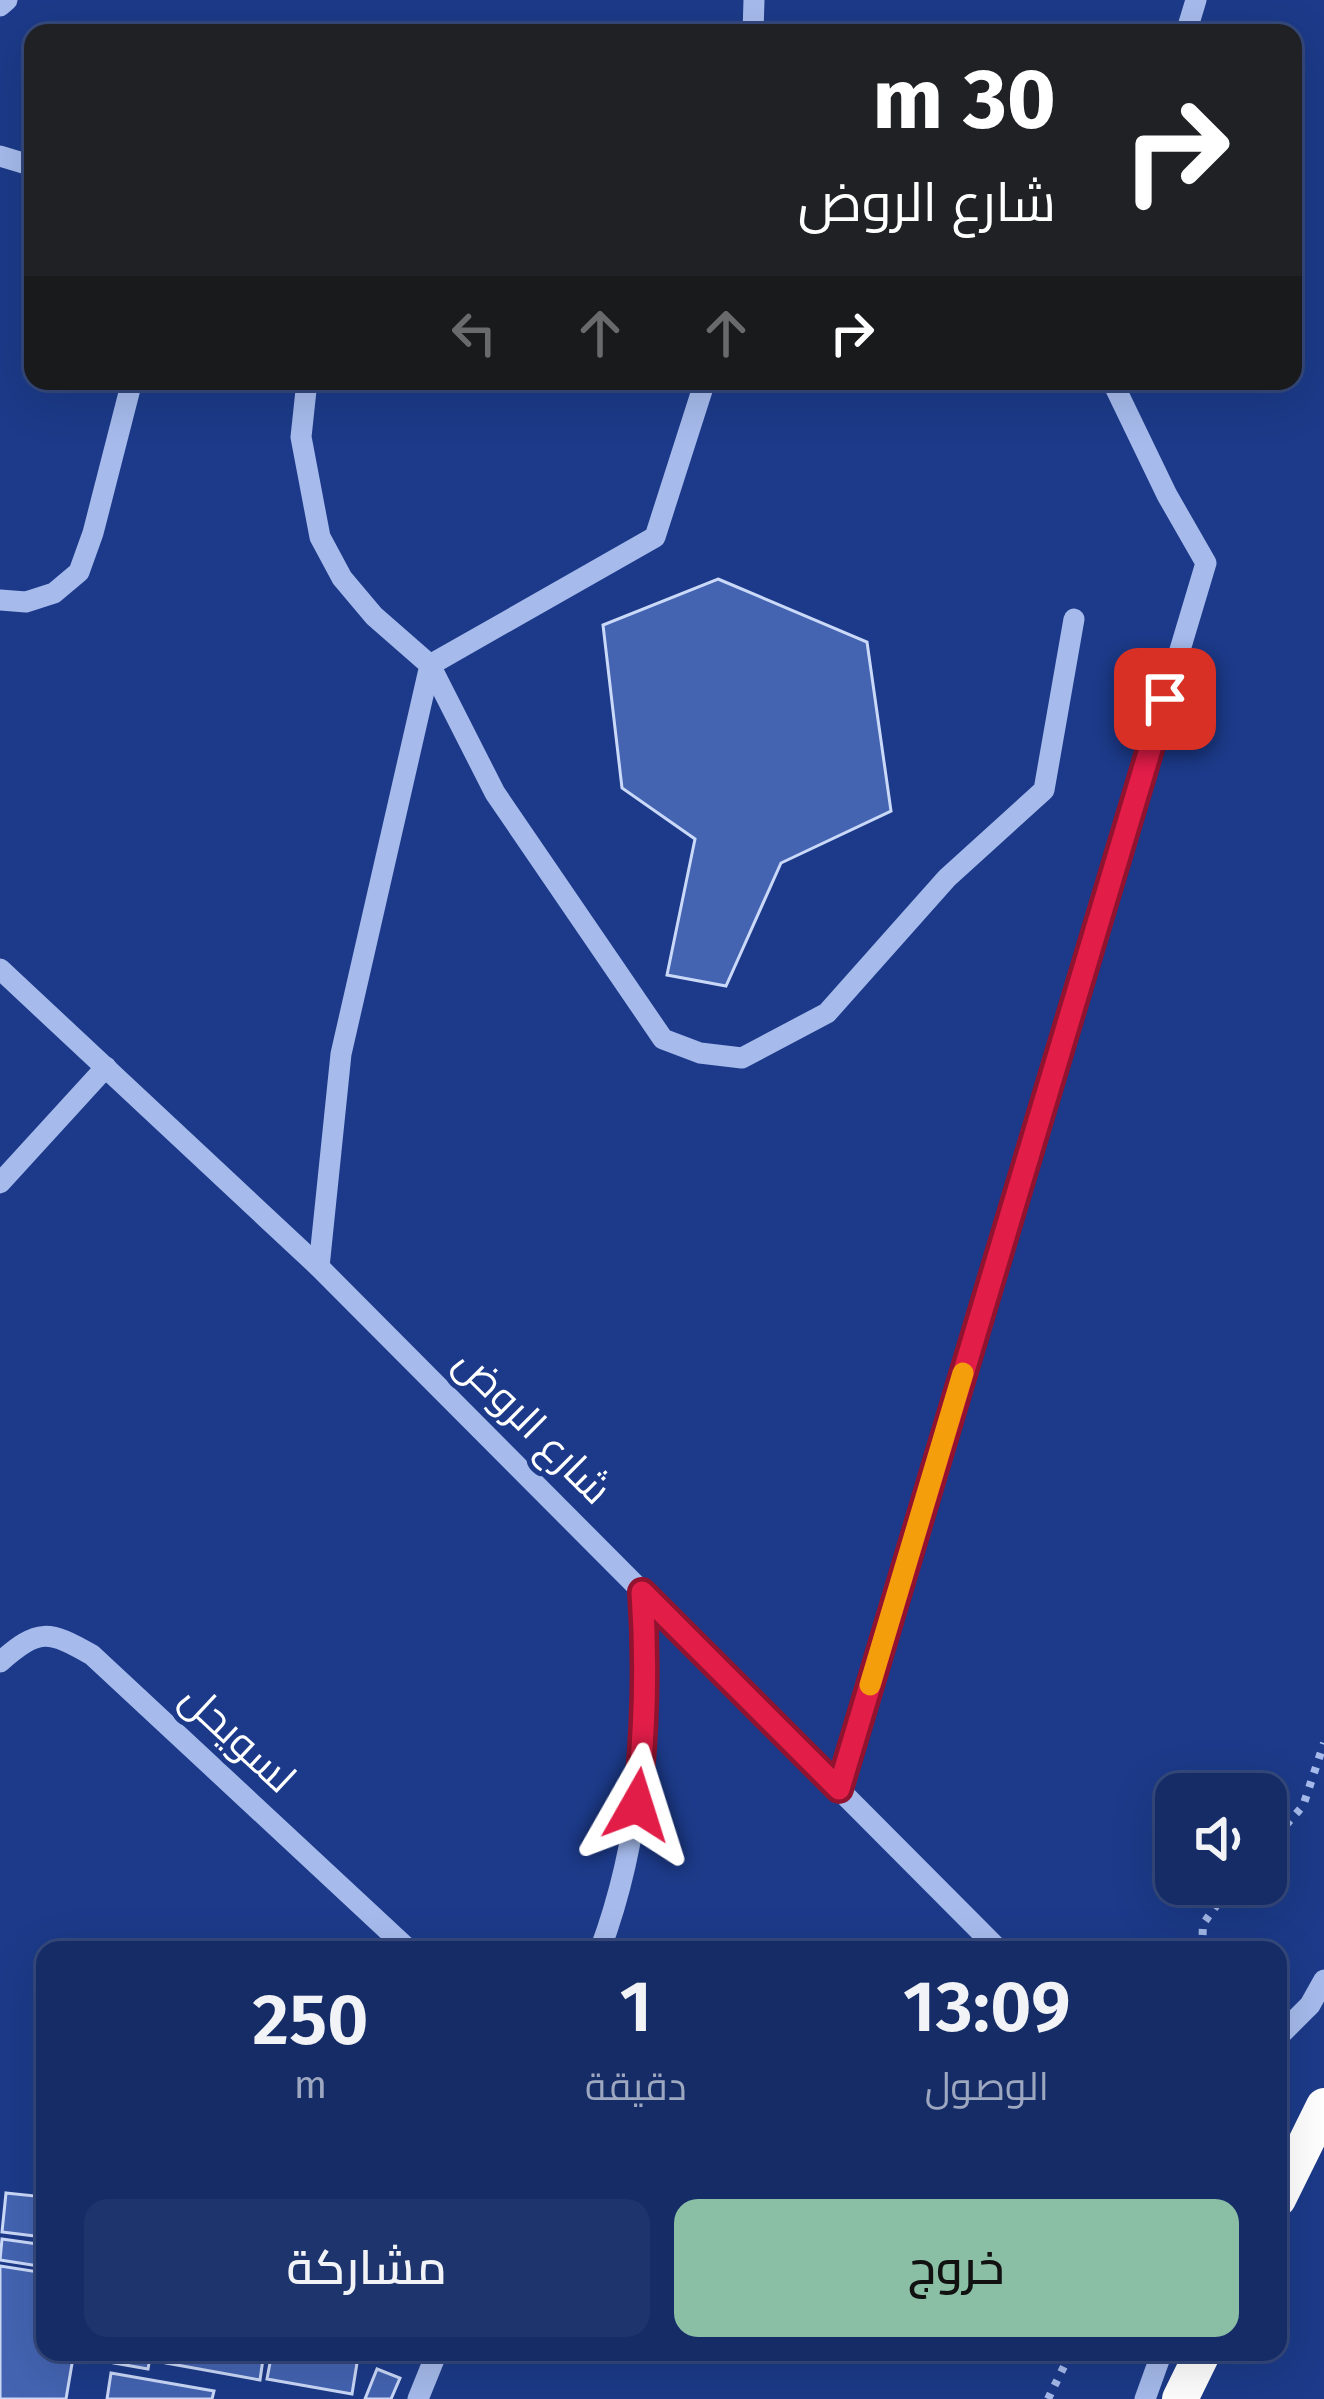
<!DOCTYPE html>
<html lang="ar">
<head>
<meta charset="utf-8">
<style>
	:root { --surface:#152c67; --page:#1e346d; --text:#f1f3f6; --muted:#9da7c0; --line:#34487b; --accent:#8abfa5 }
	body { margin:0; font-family:"Fira Sans",Cairo,sans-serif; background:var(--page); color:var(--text); direction:rtl; height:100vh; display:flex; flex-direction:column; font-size:45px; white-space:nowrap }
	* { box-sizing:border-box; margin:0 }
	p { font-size:39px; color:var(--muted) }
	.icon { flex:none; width:66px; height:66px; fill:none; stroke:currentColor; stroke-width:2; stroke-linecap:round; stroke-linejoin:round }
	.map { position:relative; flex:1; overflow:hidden; direction:ltr }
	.panel { position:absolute; left:36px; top:1941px; width:1251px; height:420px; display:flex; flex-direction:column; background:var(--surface); border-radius:24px; box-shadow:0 12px 48px #0002,0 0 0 3px var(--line); direction:rtl }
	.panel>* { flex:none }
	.top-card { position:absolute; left:24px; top:24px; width:1278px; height:366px; border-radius:24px; box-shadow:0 12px 48px #0002,0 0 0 3px var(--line); direction:rtl; background:#202124; color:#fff; overflow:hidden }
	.buttons { position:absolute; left:1155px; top:1773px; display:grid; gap:24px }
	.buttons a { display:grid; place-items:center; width:132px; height:132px; border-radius:24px; background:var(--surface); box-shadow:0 12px 48px #0002,0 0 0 3px var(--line); font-size:60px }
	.pin { position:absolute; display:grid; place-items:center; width:102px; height:102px; color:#fff; margin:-51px; border-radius:24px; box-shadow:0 6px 18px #0006 }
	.me { position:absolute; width:132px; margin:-66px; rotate:6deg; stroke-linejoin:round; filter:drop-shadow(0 0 9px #0008) }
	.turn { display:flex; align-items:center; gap:42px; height:252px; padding:0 48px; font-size:54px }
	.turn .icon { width:156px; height:156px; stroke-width:2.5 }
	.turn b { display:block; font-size:84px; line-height:102px }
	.lanes { display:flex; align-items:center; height:114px; padding:0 48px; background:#0003; justify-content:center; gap:60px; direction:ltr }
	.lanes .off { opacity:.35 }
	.eta { display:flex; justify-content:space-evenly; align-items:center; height:204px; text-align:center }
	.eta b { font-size:72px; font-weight:600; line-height:84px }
	.cta { display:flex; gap:24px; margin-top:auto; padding:24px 48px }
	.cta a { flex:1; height:138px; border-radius:24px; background:var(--accent); color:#111; font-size:48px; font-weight:600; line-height:138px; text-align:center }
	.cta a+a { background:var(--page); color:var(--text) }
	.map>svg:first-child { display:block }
	.building { fill:#4464b2; stroke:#cbd9f9; stroke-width:3 }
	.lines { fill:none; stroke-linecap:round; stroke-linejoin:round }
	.path { stroke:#a6bbec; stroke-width:8; stroke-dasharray:6 9; stroke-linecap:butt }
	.minor { stroke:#a6bbec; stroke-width:21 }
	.highway { stroke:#fff; stroke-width:36 }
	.route-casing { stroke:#92132f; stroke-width:30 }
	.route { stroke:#e11d48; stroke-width:21 }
	.slow { stroke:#f59e0b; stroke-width:21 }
	.labels { text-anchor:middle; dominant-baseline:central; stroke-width:10; stroke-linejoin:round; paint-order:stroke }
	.street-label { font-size:42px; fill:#fff; stroke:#1c3a89 }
</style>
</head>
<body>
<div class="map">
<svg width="1324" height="2399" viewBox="0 0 1324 2399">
	<rect width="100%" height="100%" fill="#1c3a89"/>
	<g class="building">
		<path d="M718,579L867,642L891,811L781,863L726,986L667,975L695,839L622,788L603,625Z"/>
		<path d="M6,2193L45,2197L43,2237L2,2232Z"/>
		<path d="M2,2239L45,2245V2267L0,2260Z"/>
		<path d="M0,2266L45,2273V2352H74L66,2399H0Z"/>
		<path d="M116,2352H151L148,2369L114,2363Z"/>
		<path d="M168,2352H264L260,2380L166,2363Z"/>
		<path d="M272,2352H295L357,2363L352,2394L267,2379Z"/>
		<path d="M377,2369L400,2378L391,2399H365Z"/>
		<path d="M111,2373L214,2391L212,2399H107Z"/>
	</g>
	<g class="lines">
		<g class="path">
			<path d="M1266,1847L1303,1806L1324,1743"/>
			<path d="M1202,1950L1203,1924L1232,1884"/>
			<path d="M1048,2399L1071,2352"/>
		</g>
		<g class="minor">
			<path d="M0,6L7,0"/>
			<path d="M753,33L754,0"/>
			<path d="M1186,33L1196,0"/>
			<path d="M0,156L33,166"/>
			<path d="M307,381L301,437L320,537L342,578L374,616L430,665L341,1054L319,1267"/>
			<path d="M705,381L655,537L430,665L495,793L663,1039L700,1053L742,1058L827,1013L947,878L1044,790L1074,619"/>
			<path d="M0,600L26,602L54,593L79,572L93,533L132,381"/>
			<path d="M0,969L319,1267L999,1950"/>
			<path d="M0,1183L106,1067"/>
			<path d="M0,1662C39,1628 48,1630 92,1655L409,1950"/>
			<path d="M839,1789L1206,563L1167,495L1112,381"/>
			<path d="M600,1950C643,1835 650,1712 642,1591"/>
			<path d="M1278,2037L1310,2005L1324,1980"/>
			<path d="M418,2399L437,2352"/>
			<path d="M1145,2399L1162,2352"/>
		</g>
		<g class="highway">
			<path d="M1278,2199L1324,2106"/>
			<path d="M1180,2399L1203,2352"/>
		</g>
	</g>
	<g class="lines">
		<defs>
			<path id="route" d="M637,1805C645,1733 647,1664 642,1592L839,1789L1165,699"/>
		</defs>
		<use href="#route" class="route-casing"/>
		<use href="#route" class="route"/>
		<path class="slow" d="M870,1685L963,1373"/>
	</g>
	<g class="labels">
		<g class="street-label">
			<text transform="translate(533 1426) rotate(45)">شارع الروض</text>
			<text transform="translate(238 1738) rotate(43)">لسويحل</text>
		</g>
	</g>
</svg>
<div class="buttons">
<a><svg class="icon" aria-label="sound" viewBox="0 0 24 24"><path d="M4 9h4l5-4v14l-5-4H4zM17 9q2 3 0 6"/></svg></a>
</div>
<div class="pin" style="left:1165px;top:699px;background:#d93025"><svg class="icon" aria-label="arrive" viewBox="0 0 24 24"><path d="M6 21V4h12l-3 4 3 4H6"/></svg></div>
<svg class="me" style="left:637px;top:1805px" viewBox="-20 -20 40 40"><path d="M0-17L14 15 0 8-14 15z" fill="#e11d48" stroke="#fff" stroke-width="4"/></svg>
<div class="top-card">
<div class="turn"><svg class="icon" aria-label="right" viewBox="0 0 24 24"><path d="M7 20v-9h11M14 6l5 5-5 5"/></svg><div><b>30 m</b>شارع الروض</div></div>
<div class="lanes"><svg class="icon off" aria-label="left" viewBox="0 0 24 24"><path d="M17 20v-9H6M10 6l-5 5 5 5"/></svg><svg class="icon off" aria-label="ahead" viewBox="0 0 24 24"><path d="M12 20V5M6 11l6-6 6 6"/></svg><svg class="icon off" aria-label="ahead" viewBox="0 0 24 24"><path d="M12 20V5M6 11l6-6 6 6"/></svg><svg class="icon" aria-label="right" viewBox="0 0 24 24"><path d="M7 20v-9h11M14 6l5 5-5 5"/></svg></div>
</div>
<section class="panel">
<div class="eta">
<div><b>13:09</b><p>الوصول</p></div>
<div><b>1</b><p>دقيقة</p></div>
<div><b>250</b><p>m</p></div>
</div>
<div class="cta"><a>خروج</a><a>مشاركة</a></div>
</section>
</div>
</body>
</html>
